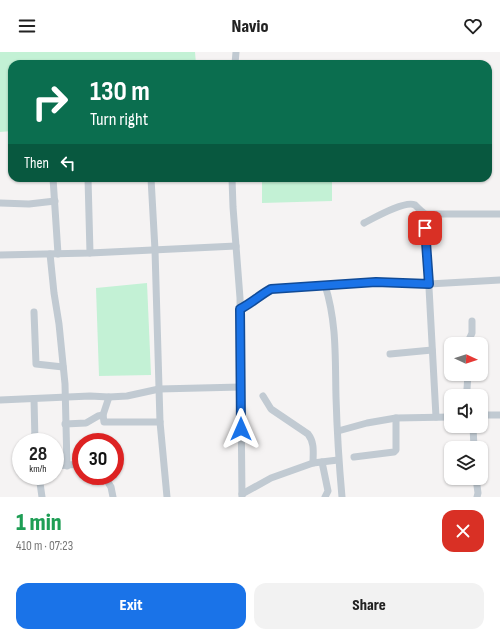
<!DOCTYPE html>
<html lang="en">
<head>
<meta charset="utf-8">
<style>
	:root { --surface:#fff; --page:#f2f2f2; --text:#222; --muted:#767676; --accent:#1a73e8 }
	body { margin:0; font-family:"Sofia Sans Condensed",sans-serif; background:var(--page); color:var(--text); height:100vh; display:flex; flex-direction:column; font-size:15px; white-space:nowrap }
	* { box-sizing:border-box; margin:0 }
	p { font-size:13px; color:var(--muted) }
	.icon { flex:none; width:22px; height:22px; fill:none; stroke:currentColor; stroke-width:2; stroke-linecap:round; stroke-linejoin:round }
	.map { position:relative; height:445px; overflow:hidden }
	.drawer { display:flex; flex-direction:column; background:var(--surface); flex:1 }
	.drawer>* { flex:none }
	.hud { position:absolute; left:8px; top:8px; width:484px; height:122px; border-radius:12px; box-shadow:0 1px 3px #0004; background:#0b6e4f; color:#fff; overflow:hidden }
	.needle { width:26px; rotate:93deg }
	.controls { position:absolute; left:444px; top:285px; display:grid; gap:8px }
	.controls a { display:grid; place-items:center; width:44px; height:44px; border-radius:8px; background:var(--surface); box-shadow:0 1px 3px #0004; font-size:20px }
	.speed { position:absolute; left:12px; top:381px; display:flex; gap:8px; font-size:20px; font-weight:700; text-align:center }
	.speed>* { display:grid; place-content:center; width:52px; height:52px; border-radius:50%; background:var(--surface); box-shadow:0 1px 3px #0004; line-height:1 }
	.speed small { font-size:10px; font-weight:400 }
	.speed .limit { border:6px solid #d22; background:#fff; color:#111 }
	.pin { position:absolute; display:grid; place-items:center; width:34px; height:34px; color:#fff; margin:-17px; border-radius:8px; box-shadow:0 2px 6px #0006 }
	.me { position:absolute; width:44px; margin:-22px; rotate:0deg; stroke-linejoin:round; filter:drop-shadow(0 0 3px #0008) }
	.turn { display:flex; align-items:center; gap:14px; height:84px; padding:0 16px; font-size:18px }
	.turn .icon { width:52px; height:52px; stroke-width:2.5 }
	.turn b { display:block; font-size:28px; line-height:34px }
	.then { display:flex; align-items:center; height:38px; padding:0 16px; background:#0003; gap:8px; font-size:15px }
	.round { display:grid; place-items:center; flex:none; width:42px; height:42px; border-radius:12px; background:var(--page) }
	.headline { display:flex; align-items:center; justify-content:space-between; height:68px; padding:0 16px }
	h1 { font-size:24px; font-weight:800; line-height:30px; color:#1e9e55 }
	.cta { display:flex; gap:8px; margin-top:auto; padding:8px 16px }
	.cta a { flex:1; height:46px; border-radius:12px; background:var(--accent); color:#fff; font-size:16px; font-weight:800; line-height:46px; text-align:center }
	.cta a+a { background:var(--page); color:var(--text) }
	header { display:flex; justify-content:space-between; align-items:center; height:52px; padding:0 16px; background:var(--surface); font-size:18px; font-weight:800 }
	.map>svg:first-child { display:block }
	.green { fill:#c3f1d5 }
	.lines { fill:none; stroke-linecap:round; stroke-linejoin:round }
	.minor { stroke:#c1cad2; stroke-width:7 }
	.route-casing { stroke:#114b97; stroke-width:10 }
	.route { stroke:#1a73e8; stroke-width:7 }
</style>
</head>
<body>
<header><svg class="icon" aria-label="menu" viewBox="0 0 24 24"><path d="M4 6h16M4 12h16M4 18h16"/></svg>Navio<svg class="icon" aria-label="heart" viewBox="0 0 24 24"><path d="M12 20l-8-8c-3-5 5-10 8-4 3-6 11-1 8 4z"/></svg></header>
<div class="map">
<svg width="500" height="445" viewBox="0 0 500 445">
	<rect width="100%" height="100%" fill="#f5f3f3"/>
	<g class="green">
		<path d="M0,0H195L196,12H176V11L133,12H12V79L0,80Z"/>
		<path d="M262,126H332V149L262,151Z"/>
		<path d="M147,231L151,323L99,324L96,236Z"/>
	</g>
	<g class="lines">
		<g class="minor">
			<path d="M235,12L236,0"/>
			<path d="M53,126L58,202"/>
			<path d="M88,126L90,201"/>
			<path d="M151,126L155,198L160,370L167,445"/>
			<path d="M232,126L233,155L240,246L242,445"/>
			<path d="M0,151L29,152L55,149"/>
			<path d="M425,162H500"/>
			<path d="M364,171C374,166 405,148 415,153C418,156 422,160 425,162L436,365"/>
			<path d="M50,202L54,241L59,272L65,332L67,414"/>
			<path d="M0,203L90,201L236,194"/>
			<path d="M325,233C337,271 335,306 336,345C337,378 339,412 342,445"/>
			<path d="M241,257C252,251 260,243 271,237L376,230L429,232L500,228"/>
			<path d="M34,260L36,312L63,315"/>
			<path d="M467,292L472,281V269"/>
			<path d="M390,302L432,298"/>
			<path d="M263,344L271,357L308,382C315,391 313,401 313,411"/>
			<path d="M465,344L467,337L468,322"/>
			<path d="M109,345L103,363L104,370H160"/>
			<path d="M34,347L35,390"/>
			<path d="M0,348L90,344L109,345L127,344L159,337L241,335"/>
			<path d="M481,363H500"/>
			<path d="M65,372L86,371L98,364L103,363"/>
			<path d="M473,374L474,396"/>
			<path d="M338,379L367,371L396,366L451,365"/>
			<path d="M354,405L394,400L396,398V366"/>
			<path d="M322,410L328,439L325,445"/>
			<path d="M55,414L81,412"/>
			<path d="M39,424L42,445"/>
			<path d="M104,424L111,435L113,445"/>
			<path d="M476,426L478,441L477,445"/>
			<path d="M242,442L271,426L313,411L338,408"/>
		</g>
	</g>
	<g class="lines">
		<defs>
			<path id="route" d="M241,377L240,257C252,251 260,243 271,237L376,230L429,232L425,176"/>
		</defs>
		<use href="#route" class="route-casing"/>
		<use href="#route" class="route"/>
	</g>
</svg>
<div class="controls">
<a><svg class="needle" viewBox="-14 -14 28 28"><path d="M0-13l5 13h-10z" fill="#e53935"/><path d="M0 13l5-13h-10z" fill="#767676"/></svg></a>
<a><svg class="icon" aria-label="sound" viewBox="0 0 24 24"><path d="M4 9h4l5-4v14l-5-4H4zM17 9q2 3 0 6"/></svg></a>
<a><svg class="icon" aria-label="layers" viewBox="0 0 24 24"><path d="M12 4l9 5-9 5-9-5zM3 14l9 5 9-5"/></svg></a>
</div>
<div class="speed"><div>28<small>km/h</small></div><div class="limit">30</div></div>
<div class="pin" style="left:425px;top:176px;background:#d93025"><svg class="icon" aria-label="arrive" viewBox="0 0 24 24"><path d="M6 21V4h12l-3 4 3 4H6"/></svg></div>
<svg class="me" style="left:241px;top:377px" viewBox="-20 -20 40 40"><path d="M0-17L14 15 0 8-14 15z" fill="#1a73e8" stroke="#fff" stroke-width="4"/></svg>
<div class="hud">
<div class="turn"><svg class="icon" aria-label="right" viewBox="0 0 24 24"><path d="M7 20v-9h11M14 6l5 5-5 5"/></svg><div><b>130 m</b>Turn right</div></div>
<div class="then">Then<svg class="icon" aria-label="left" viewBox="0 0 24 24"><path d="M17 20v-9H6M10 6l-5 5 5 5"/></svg></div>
</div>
</div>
<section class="drawer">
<div class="headline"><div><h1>1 min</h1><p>410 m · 07:23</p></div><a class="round" style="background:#d93025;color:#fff"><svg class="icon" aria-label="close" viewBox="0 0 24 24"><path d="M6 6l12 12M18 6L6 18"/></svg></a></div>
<div class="cta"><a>Exit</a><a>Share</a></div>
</section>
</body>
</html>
